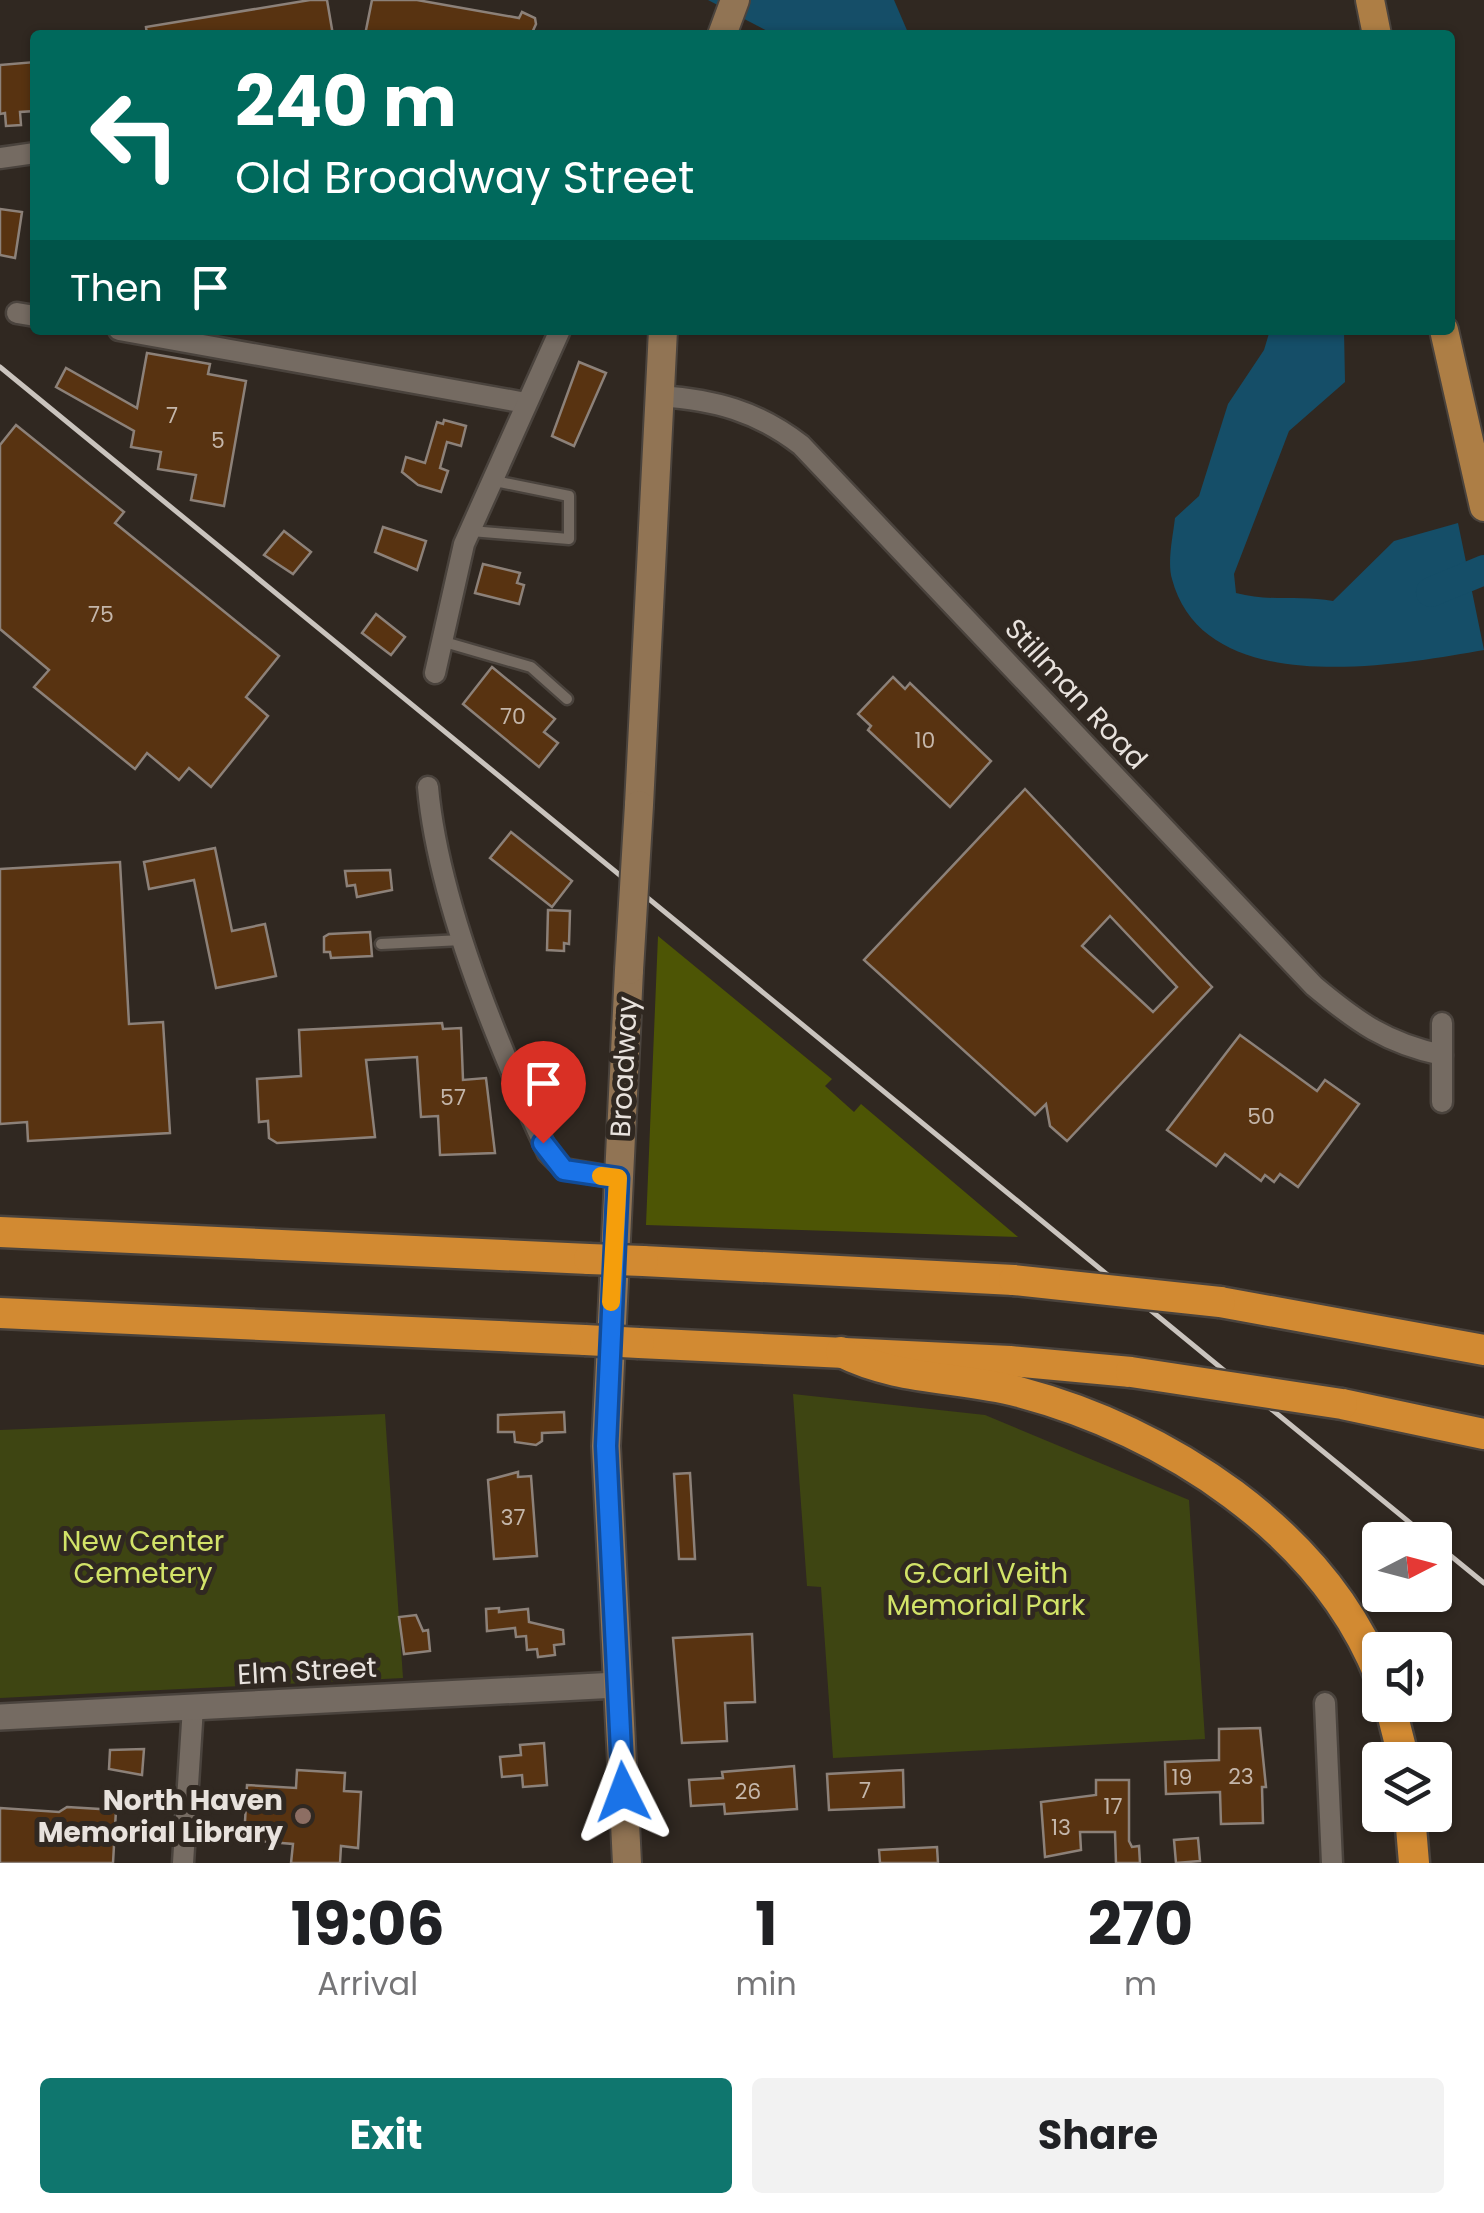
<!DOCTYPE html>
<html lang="en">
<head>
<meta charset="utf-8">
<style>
	:root { --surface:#fff; --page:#f2f2f2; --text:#202124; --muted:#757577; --accent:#0f766e }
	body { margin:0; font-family:Poppins,sans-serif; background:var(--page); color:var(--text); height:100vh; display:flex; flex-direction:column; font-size:38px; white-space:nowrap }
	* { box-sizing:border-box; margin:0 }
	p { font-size:32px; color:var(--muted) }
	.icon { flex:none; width:55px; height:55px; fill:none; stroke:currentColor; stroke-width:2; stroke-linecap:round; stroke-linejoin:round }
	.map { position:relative; height:1863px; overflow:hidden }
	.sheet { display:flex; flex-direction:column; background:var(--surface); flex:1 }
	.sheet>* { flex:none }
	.banner { position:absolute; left:30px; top:30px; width:1425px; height:305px; border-radius:10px; box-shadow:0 2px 8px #0004; background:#00695c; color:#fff; overflow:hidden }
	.needle { width:65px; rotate:84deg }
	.controls { position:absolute; left:1362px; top:1522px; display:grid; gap:20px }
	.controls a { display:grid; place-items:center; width:90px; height:90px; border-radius:10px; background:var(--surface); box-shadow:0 2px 8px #0004; font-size:50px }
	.pin { position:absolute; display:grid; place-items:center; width:85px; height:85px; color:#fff; margin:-102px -42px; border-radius:50% 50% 50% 0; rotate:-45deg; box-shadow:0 0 10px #0007 }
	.pin .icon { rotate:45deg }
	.me { position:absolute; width:110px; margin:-55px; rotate:357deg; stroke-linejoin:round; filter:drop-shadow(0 0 8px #0008) }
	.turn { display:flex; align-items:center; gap:35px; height:210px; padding:0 40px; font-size:45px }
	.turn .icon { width:130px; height:130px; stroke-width:2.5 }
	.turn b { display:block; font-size:70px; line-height:85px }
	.then { display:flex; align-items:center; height:95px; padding:0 40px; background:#0003; gap:20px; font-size:38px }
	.eta { display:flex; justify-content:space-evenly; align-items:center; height:170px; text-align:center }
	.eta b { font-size:60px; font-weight:700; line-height:70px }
	.primary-button { display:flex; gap:20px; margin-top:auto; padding:20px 40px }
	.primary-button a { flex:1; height:115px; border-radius:10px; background:var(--accent); color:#fff; font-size:40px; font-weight:700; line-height:115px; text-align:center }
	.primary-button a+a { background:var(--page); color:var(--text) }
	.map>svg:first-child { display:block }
	.green { fill:#3e4512 }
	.forest { fill:#4d5505 }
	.water { fill:#154e68 }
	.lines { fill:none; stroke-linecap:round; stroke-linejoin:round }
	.river { stroke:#154e68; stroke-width:30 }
	.building { fill:#583311; stroke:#8c8179; stroke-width:2.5; fill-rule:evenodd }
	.service-casing { stroke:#4a433d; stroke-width:15 }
	.minor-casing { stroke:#4a433d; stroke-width:25 }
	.tertiary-casing { stroke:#4a433d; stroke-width:30 }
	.secondary-casing { stroke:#4a433d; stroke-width:32 }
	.primary-casing { stroke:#4a433d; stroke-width:32 }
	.motorway-casing { stroke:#4a433d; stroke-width:35 }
	.service { stroke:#756b62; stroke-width:10 }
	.minor { stroke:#756b62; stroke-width:20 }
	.tertiary { stroke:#756b62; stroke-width:25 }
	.secondary { stroke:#917454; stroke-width:28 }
	.primary { stroke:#ad7e45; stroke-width:28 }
	.motorway { stroke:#d28a32; stroke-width:30 }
	.rail { stroke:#cac4be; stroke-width:5 }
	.secondary-bridge-casing { stroke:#4a433d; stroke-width:32; stroke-linecap:butt }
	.motorway-bridge-casing { stroke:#4a433d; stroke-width:35; stroke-linecap:butt }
	.secondary-bridge { stroke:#917454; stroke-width:28 }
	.motorway-bridge { stroke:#d28a32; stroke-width:30 }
	.route-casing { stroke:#114b97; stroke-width:25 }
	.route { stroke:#1a73e8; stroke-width:18 }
	.slow { stroke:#f59e0b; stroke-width:18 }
	.education-dot { fill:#8d6e63; stroke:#302821; stroke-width:4 }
	.labels { text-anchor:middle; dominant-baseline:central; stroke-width:10; stroke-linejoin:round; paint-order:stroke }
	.number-label { font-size:22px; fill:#c4b6aa }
	.street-label { font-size:28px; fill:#e8e2dd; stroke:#302821 }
	.park-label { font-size:28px; fill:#d2e368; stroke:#302821 }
	.poi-label { font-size:28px; font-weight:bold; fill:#e8e2dd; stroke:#302821; text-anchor:end }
</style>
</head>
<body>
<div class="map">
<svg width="1484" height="1863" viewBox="0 0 1484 1863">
	<rect width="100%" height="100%" fill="#302821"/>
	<g class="green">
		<path d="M793,1394L985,1415L1189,1500L1205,1739L833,1758L821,1587L807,1586Z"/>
		<path d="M385,1414L403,1678L0,1698V1430Z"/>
	</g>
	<path class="forest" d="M658,936L832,1079L825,1086L854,1112L861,1104L1018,1237L646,1225Z"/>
	<g class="water">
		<path d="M708,0H894L909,35H775Z"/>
		<path d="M1270,330H1344L1345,382L1289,431L1234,574L1236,593C1269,602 1300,595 1333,601L1394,541L1458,523L1484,650C1393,666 1204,700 1172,579C1167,562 1173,536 1175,518L1199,496L1228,404L1264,350Z"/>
	</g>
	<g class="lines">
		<path class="river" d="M1431,592L1484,570"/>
	</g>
	<g class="building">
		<path d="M310,0H327L333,35H147L146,27Z"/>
		<path d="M372,0H417L519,18L522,12L535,18L536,24L531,35H365Z"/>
		<path d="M35,62V111L20,112L21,125L6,126L5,113L0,114V65Z"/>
		<path d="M0,209L22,212L15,258L0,255Z"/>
		<path d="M147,353L210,364L208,374L246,381L224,506L191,500L196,475L158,469L161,452L131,447L134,431L56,387L66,368L137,408Z"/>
		<path d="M579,362L606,373L574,446L552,436Z"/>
		<path d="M444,420L466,426L461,446L447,442L440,468L448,471L441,492L418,485L402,472L406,457L425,463L437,422L443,424Z"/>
		<path d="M16,425L124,512L115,523L279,656L246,697L268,716L211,787L189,768L179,780L147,753L135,769L34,687L49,670L0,629V445Z"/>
		<path d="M383,527L426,541L417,570L375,552Z"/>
		<path d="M284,531L311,552L293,574L264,555Z"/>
		<path d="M483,564L520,573L517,583L524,585L519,604L475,593Z"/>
		<path d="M376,614L405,637L391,655L362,633Z"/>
		<path d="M492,667L555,719L544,732L558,743L539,767L463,704Z"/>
		<path d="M893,677L905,689L910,683L991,761L950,807L868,730L871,726L858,714Z"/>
		<path d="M1025,789L1212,987L1067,1141L1050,1126L1046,1104L1035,1115L864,960ZM1110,916L1177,987L1153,1012L1082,946Z"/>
		<path d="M511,832L572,881L552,907L490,858Z"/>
		<path d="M215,848L232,931L265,924L276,976L216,988L194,880L149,889L144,862Z"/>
		<path d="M120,862L129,1024L163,1022L170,1133L28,1141L27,1122L0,1124V869Z"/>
		<path d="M390,870L392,890L357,897L355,885L347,886L345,871Z"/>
		<path d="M548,910L570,911L569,944L564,943V951L547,950Z"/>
		<path d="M370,932L372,956L331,958L330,952H324V937L329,934Z"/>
		<path d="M442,1023L443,1029L461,1028L463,1080L486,1078L495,1153L440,1155L438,1116L421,1117L417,1057L366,1060L375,1137L277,1143L269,1138L268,1121L259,1122L257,1079L301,1076L299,1030Z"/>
		<path d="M1240,1035L1317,1091L1325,1080L1359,1104L1298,1187L1280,1174L1274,1182L1265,1175L1261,1181L1225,1154L1216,1166L1167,1130Z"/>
		<path d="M564,1412L565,1432L542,1433V1441L536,1445L515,1442L514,1432H498V1415Z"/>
		<path d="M518,1472V1477L531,1476L537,1556L494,1559L488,1480Z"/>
		<path d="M690,1473L695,1559H679L674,1474Z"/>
		<path d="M499,1608V1612L528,1609L529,1622L563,1630L564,1644L554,1645L555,1655L538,1657L537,1649L527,1650L526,1636L516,1637L515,1628L487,1631L486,1609Z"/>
		<path d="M416,1615L423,1631L428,1630L430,1651L404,1654L399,1617Z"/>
		<path d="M752,1634L755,1702L725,1703L727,1741L682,1743L673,1638Z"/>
		<path d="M1260,1728L1266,1787H1262L1263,1823L1221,1824L1220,1792L1166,1794L1165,1762L1219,1760V1729Z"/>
		<path d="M544,1743L547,1785L523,1787L522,1775L502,1777L500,1757L521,1755L520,1745Z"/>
		<path d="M144,1749L142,1775L109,1769L110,1750Z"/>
		<path d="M794,1766L797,1809L725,1814L724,1804L691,1806L689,1780L723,1778L722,1772Z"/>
		<path d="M297,1770L345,1773L344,1791L361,1792L358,1848L341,1846L340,1863H291L293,1844L244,1840L247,1785L296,1788Z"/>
		<path d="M903,1770L904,1807L829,1810L827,1774Z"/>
		<path d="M1096,1780H1129V1841L1132,1847L1139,1846L1140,1863H1116L1115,1832H1080L1081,1850L1045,1857L1041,1802L1096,1795Z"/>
		<path d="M67,1807L116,1810L113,1863H0V1808L59,1812Z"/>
		<path d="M1198,1838L1200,1861L1176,1863L1174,1840Z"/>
		<path d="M937,1847L938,1863H880L879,1850Z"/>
	</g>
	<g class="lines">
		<defs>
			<g id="service">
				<path d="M471,531L569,539V496L490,480"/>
				<path d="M441,641L531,667L567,699"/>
				<path d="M381,944L462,940"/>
			</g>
			<g id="minor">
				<path d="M0,158L35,153"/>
				<path d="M17,313L35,316"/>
				<path d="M119,330L526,403"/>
				<path d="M660,396C715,400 757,411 801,445L1314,986C1357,1022 1386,1043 1442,1055"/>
				<path d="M435,673L464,544L560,330"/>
				<path d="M428,787C438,902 499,1048 548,1153L564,1169L618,1178"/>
				<path d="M1442,1102V1023"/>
				<path d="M1325,1703L1332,1863"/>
				<path d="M183,1863L193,1707"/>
			</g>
			<path id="tertiary" d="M0,1717L617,1685"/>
			<g id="secondary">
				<path d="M722,35L735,0"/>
				<path d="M639,805L663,330"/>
				<path d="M627,1863L606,1446L629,970"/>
			</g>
			<g id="primary">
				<path d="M1370,0L1377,35"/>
				<path d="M1444,330L1484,507"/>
			</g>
			<g id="motorway">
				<path d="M0,1232L589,1259"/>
				<path d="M643,1261L1014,1280"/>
				<path d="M1220,1302L1484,1350"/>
				<path d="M0,1313L585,1340"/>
				<path d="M639,1343L1010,1361L1131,1372"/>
				<path d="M841,1352C898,1381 958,1376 1019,1392C1167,1431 1322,1531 1380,1677"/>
				<path d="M1342,1404L1484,1434"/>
				<path d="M1390,1705L1404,1760"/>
				<path d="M1410,1815L1414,1863"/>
			</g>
		</defs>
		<use href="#service" class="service-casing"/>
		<use href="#minor" class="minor-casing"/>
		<use href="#tertiary" class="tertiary-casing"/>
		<use href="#secondary" class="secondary-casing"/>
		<use href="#primary" class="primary-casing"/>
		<use href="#motorway" class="motorway-casing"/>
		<use href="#service" class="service"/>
		<use href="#minor" class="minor"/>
		<use href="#tertiary" class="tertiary"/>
		<use href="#secondary" class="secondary"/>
		<use href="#primary" class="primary"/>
		<use href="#motorway" class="motorway"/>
		<g class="rail">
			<path d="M0,367L1431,1540"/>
			<path d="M1435,1543L1484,1583"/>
		</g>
		<defs>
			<path id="secondary-bridge" d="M629,970L639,805"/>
			<g id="motorway-bridge">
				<path d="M589,1259L643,1261"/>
				<path d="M1014,1280L1220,1302"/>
				<path d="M585,1340L639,1343"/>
				<path d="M1131,1372L1342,1404"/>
			</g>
		</defs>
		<use href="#secondary-bridge" class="secondary-bridge-casing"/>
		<use href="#motorway-bridge" class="motorway-bridge-casing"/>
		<use href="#secondary-bridge" class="secondary-bridge"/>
		<use href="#motorway-bridge" class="motorway-bridge"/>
	</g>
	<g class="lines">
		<defs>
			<path id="route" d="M543,1143L564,1170L618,1178L606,1446L623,1792"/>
		</defs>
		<use href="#route" class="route-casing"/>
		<use href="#route" class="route"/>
		<path class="slow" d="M601,1176L618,1178L611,1302"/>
	</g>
	<circle class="education-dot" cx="303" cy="1816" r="10"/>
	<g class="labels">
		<g class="number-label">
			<text x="172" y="415">7</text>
			<text x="218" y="440">5</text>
			<text x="101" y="614">75</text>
			<text x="513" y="716">70</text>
			<text x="925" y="740">10</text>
			<text x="453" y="1097">57</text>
			<text x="1261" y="1116">50</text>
			<text x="513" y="1517">37</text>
			<text x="1241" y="1776">23</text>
			<text x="1182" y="1777">19</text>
			<text x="865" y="1790">7</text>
			<text x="748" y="1791">26</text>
			<text x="1113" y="1806">17</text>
			<text x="1061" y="1827">13</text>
		</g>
		<g class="street-label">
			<text transform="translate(1076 694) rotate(47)">Stillman Road</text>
			<text transform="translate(624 1067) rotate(-87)">Broadway</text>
			<text transform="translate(307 1671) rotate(-3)">Elm Street</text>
		</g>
		<g class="park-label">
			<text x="143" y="1541">New Center<tspan x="143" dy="32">Cemetery</tspan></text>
			<text x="986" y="1573">G.Carl Veith<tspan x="986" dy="32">Memorial Park</tspan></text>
		</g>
		<g class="poi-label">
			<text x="283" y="1800">North Haven<tspan x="283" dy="32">Memorial Library</tspan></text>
		</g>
	</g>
</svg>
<div class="controls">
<a><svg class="needle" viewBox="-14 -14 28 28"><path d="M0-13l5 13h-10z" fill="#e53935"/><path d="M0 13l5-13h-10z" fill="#757577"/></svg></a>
<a><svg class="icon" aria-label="sound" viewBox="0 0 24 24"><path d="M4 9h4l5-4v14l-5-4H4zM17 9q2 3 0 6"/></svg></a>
<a><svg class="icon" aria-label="layers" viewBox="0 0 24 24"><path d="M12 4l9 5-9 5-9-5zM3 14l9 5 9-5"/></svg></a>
</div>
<div class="pin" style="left:543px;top:1143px;background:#d93025"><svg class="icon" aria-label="arrive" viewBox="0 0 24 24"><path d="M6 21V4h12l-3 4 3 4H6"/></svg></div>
<svg class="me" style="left:623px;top:1792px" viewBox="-20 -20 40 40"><path d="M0-17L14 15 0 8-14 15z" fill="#1a73e8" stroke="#fff" stroke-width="4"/></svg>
<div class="banner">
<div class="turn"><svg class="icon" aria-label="left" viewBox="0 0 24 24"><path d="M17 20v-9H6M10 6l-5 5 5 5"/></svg><div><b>240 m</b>Old Broadway Street</div></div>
<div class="then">Then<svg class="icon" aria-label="arrive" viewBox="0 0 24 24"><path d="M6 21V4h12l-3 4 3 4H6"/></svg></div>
</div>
</div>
<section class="sheet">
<div class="eta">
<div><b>19:06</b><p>Arrival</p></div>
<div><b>1</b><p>min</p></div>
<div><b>270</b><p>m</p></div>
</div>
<div class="primary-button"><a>Exit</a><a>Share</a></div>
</section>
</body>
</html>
